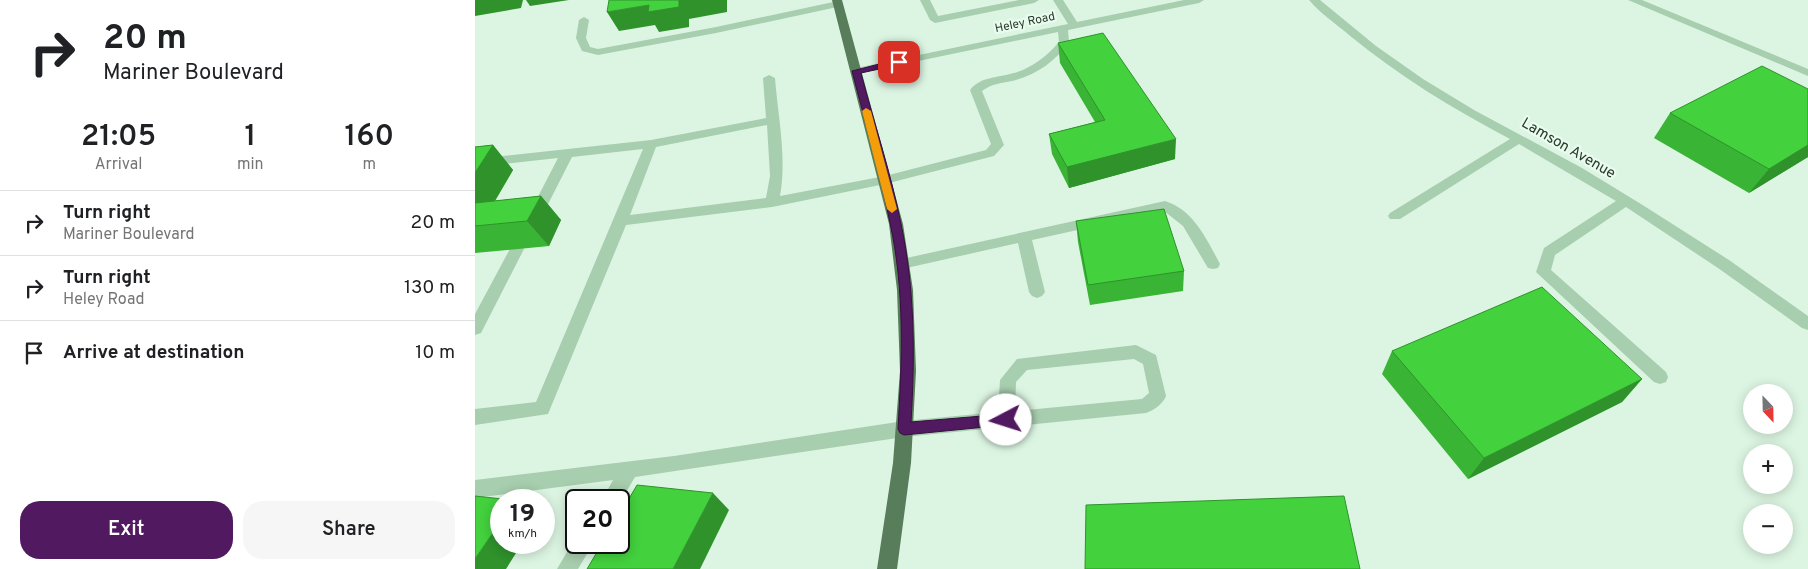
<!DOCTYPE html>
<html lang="en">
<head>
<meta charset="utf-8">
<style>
	:root { --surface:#fff; --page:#f6f6f6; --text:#202124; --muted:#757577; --line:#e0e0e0; --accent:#511960 }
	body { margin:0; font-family:Overpass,sans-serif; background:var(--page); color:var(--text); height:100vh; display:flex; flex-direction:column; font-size:19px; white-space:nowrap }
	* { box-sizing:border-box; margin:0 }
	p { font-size:16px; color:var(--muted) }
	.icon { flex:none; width:28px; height:28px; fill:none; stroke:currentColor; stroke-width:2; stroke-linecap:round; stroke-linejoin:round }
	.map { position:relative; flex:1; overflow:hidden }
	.drawer { display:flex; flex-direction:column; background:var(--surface); width:475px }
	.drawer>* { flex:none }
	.hud { background:#fff; color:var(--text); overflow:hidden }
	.needle { width:32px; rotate:158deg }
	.controls { position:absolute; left:1268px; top:384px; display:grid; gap:10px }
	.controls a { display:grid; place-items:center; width:50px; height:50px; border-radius:50%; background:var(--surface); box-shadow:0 2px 12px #0003; font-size:25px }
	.speed { position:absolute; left:15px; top:489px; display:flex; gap:10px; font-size:25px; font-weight:700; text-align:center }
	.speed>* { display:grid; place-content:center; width:65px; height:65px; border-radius:50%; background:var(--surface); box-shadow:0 2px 12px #0003; line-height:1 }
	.speed small { font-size:12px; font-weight:400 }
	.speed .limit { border:2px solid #111; border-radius:8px; background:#fff; color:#111 }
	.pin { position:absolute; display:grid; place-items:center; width:42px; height:42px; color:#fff; margin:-21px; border-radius:10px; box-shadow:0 2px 8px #0006 }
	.me { position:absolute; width:55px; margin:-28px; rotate:265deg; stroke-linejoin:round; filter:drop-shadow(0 0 4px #0008) }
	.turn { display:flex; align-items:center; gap:18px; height:105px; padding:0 20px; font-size:22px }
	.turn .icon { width:65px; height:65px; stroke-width:2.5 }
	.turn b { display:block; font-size:35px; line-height:42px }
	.eta { display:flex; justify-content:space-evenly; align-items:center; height:85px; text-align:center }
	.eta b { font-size:30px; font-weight:600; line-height:35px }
	.action { display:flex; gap:10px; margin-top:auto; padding:10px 20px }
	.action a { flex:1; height:58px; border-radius:20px; background:var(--accent); color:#fff; font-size:20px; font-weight:600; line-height:58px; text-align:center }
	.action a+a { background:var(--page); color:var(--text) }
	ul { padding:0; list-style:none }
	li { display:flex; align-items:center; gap:15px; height:65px; padding:0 20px; border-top:1px solid var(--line) }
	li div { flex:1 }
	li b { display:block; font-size:19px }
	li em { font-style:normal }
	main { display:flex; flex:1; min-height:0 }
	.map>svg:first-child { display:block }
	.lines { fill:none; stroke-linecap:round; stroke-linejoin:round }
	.minor { fill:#a7ceae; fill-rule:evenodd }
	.major { fill:#587d5a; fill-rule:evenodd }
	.wall { fill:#3ab435 }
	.shaded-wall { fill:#2f922b }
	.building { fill:#43d13e; stroke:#2f922b }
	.route { fill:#511960; stroke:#35103e }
	.slow { fill:#f59e0b }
	.labels { text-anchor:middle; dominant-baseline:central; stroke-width:4.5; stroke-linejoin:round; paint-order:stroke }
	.far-street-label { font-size:12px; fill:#283a29; stroke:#e9fbee }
	.street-label { font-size:15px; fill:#283a29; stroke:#e9fbee }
</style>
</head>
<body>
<main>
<section class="drawer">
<div class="hud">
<div class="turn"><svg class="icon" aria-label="right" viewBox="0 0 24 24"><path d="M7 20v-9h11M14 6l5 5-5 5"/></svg><div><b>20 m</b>Mariner Boulevard</div></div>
</div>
<div class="eta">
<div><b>21:05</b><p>Arrival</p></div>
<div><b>1</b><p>min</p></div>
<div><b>160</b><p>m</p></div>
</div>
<ul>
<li><svg class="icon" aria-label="right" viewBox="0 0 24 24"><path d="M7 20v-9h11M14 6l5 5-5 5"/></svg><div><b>Turn right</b><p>Mariner Boulevard</p></div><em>20 m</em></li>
<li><svg class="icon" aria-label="right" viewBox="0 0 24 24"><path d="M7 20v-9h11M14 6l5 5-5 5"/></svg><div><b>Turn right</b><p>Heley Road</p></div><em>130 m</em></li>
<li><svg class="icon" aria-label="arrive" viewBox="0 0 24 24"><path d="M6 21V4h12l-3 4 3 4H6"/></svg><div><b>Arrive at destination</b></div><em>10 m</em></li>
</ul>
<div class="action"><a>Exit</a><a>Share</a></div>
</section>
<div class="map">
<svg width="1333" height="569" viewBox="0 0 1333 569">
	<rect width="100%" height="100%" fill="#dcf5e2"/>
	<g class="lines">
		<g class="minor">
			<path d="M445,0H455L463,16L544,0H564L559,3L460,23L455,20Z"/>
			<path d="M578,0H588L602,22L709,0H729L724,3L593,30L594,42C580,62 561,75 537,81C526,83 516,84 507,91L529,145L519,156L410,184L297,207L151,225L73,414L0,425V409L61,402L168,149L97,157L67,216L65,219H55L53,216L83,158L0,167V159L176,140L291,118L288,78L294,75L300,78C303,117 312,158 305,196L410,176L511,150L516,144L495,90C506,76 523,78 539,73C557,68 572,56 584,42L583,32L381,74L375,71L381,68L593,24ZM292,125L295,176L291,198L155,215L181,147Z"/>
			<path d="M834,0H845L901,46L948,79L999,110L1107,168L1166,204L1254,260L1333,316V330L1327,328L1243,268L1151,207L1080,255L1076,270L1191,372L1193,377L1191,382L1185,384L1179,382L1061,272L1069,248L1141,201L1044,144L925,219H915L913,216L915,213L1035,139C978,109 924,76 874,35C861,24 845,13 834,0Z"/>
			<path d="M1153,0H1167L1333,69V76Z"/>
			<path d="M363,1L368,4L367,6L241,33L123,55L107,51L101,38L104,20L109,17L114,20L111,38L115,47L123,49L241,27Z"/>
			<path d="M690,201C719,210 732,240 745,264L743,268L738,269L733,268L708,226L689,211L557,240L570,292L567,296L562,298L557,296L554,292L543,243L427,269L422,268L420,264L422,260L427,259Z"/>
			<path d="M42,244L47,245L49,249L6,333L0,335V314L37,245Z"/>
			<path d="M661,345L681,355L691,396C688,404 679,410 671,413L429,437L160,477L144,504V500H127L138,480L0,498V480L199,456L429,421L523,412L525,380L542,359ZM659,359L668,364L674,393L667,399L540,411L541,382L552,370Z"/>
			<path d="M101,537V542H119L103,569H82Z"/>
		</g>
		<path class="major" d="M357,0H367L428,224L438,290L441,371L436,463L422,569H402L418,463L425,371L422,290L414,224Z"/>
	</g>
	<g class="wall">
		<path d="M583,43L700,159L594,188L577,154L574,134L620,122L585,63Z"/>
		<path d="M1333,89V157L1274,193L1179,138L1195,113Z"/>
		<path d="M18,145L38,170L20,201L66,196L86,220L74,246L0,253V147Z"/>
		<path d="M601,221L709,271L708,291L615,305L603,242Z"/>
		<path d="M917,351L1167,379L1147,402L993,479L907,374Z"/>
	</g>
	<g class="shaded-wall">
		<path d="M0,0H48L46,8L0,16Z"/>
		<path d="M51,0H94L55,6Z"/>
		<path d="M204,0H252V12L214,19V27L184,32L180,25L144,31L132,12Z"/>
		<path d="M701,139L700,159L594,188L592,167Z"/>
		<path d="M18,145L38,170L5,226H0V173Z"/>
		<path d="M1333,145V157L1274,193L1294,169Z"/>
		<path d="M66,196L86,220L74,246L52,221Z"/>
		<path d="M1167,379L1147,402L993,479L1009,458Z"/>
		<path d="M238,493L254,510L225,569H198Z"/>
		<path d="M26,521V542H48L31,569H0V559Z"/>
	</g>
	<g class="building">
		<path d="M134,0H204V7L173,12L174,5L132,12Z"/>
		<path d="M628,33L701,139L592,167L574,134L630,120L583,43Z"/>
		<path d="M1287,66L1333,89V145L1294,169L1195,113Z"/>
		<path d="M18,145L0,173V147Z"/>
		<path d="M66,196L52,221L0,226V203Z"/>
		<path d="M689,209L709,271L613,285L601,221Z"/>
		<path d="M1067,287L1167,379L1009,458L917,351Z"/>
		<path d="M162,485L238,493L198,569H112L128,542H144V516Z"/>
		<path d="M0,496L37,500H26V521L0,559Z"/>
		<path d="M869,496L885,569H610L611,505Z"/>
	</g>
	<path class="route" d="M424,59L427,60V64L386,73C399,123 416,173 426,224C440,289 440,356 436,422L531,414L536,416L538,420L536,424L531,425L429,435L425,433L423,429C427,361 430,290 415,223C405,172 390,122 377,71Z"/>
	<path class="slow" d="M391,108L396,111L422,209L417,213L412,209L387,111Z"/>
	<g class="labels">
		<g class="far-street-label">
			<text transform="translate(550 23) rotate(-12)">Heley Road</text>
		</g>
		<g class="street-label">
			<text transform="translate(1093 149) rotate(30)">Lamson Avenue</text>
		</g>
	</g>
</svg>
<div class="controls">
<a><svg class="needle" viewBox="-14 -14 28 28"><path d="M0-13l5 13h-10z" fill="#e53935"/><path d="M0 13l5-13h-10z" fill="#757577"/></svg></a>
<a>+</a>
<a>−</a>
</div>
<div class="speed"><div>19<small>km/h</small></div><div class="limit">20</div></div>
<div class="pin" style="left:424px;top:62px;background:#d93025"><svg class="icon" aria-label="arrive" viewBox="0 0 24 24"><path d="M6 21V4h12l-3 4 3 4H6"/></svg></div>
<svg class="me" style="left:531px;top:420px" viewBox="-20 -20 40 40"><circle r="19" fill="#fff"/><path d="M0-13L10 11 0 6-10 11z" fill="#511960"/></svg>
</div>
</main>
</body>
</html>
